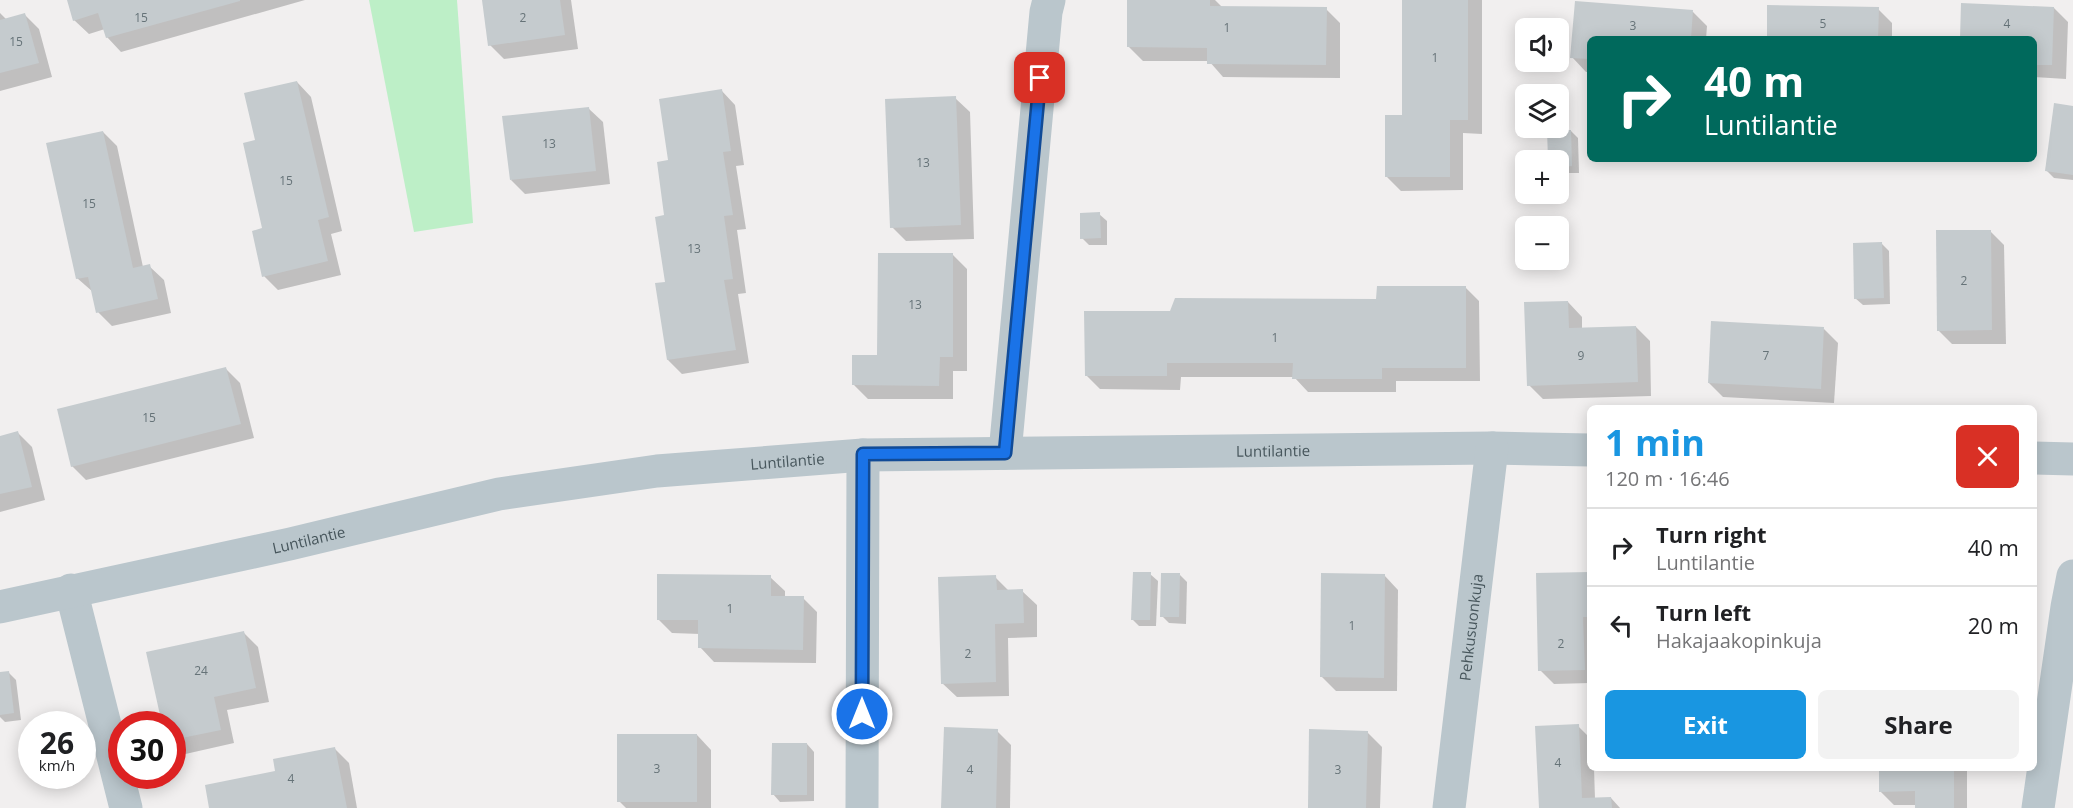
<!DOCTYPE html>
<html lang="en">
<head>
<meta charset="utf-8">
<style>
	:root { --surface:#fff; --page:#f2f2f2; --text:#202124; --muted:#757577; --line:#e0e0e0; --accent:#1996e1 }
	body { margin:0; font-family:"Open Sans",sans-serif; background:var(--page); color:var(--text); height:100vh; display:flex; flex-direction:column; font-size:22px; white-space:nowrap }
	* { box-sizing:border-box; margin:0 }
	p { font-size:20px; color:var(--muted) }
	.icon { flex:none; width:33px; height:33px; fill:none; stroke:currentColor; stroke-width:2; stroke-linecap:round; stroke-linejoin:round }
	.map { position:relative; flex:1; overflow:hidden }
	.sheet { position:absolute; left:1587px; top:405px; width:450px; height:366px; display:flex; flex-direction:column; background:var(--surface); border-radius:9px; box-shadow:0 3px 15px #0003 }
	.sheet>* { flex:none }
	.guide { position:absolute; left:1587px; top:36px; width:450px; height:126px; border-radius:9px; box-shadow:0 3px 15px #0003; background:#00695c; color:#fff; overflow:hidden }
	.tools { position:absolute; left:1515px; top:18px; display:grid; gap:12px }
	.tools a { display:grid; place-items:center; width:54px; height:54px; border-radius:9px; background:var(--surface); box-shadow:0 3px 15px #0003; font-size:30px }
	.speed { position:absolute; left:18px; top:711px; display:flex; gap:12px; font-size:30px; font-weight:700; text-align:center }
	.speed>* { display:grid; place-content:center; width:78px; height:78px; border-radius:50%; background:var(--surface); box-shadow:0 3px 15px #0003; line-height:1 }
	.speed small { font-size:15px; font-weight:400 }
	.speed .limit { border:9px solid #d22; background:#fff; color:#111 }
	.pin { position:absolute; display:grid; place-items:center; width:51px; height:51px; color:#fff; margin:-26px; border-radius:12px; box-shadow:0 3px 9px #0006 }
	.me { position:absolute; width:66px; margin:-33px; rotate:0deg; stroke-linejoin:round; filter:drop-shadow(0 0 4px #0008) }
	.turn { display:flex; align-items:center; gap:21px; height:126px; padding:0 18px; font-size:27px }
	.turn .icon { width:78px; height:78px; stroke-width:2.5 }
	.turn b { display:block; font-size:42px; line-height:51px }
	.round { display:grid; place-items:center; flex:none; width:63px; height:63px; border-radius:9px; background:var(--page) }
	.overview { display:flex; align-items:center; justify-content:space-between; height:102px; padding:0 18px }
	h1 { font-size:36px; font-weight:700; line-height:45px; color:var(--accent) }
	.cta { display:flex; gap:12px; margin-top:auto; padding:12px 18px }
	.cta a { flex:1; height:69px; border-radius:9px; background:var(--accent); color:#fff; font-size:24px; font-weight:700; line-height:69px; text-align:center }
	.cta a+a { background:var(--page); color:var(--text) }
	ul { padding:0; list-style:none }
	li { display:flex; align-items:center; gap:18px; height:78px; padding:0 18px; border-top:2px solid var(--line) }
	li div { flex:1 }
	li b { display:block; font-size:22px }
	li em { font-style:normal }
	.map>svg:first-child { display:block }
	.green { fill:#bdefc7 }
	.shadow { fill:#0003 }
	.building { fill:#c5cbce }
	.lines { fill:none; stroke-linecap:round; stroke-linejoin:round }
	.minor { stroke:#bac6cc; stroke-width:33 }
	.route-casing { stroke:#114b97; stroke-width:15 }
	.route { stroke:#1a73e8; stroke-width:10 }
	.labels { text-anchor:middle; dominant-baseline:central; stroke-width:5; stroke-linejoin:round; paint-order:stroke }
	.number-label { font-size:12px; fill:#667378 }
	.street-label { font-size:15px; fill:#47565c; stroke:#fff }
</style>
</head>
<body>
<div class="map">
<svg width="2073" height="808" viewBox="0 0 2073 808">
	<rect width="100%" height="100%" fill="#f1efef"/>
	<path class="green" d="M369,0H457L473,223L414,232Z"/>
	<g class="shadow">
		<path d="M69,0H305L121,52L107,37L105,29L89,34L74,20Z"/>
		<path d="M483,0H571L578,49L504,59L490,45Z"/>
		<path d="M1129,0H1215L1223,8L1326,9L1340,23V78L1223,77L1209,61H1143L1128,46Z"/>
		<path d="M1403,0H1482V134L1463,133V190L1401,191L1387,177L1403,116Z"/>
		<path d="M1577,2L1693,12L1707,26L1706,39H1590V72H1586L1572,57Z"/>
		<path d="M2054,8L2068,22L2066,79L2034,77V39H1961Z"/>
		<path d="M1878,9L1892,23V39H1769Z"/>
		<path d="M0,13L7,20L25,15L39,29L52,77L0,91Z"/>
		<path d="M297,82L311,97L342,231L331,234L341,275L278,290L264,276V230Z"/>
		<path d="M721,90L735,105L744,165L736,166L746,229L737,230L746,293L738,294L749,363L682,374L668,360L666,217L670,162Z"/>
		<path d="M955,98L970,112L974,239L906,241L892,227Z"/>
		<path d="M2073,107V180L2054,178L2047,171Z"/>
		<path d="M588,108L603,122L610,184L525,194L511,180Z"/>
		<path d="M1571,131L1578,138L1579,173H1558V160H1550L1549,132Z"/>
		<path d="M103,132L117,146L143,267L149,266L164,280L171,313L112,326L98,312L93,292L77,278Z"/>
		<path d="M1099,214L1107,221V245H1089L1082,238Z"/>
		<path d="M1990,231L2004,245L2006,344H1952L1938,330Z"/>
		<path d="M1882,244L1889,251L1890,304L1863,305L1855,298Z"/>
		<path d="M953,255L967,269V371H953V399H868L854,385L879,356Z"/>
		<path d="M1465,287L1479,301L1480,381H1396V392H1308L1294,377H1181L1180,390L1100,389L1086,375L1378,300Z"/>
		<path d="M1568,302L1582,317V329L1636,327L1650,341L1651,396L1543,399L1529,385Z"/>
		<path d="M1824,329L1838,343L1834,403L1723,397L1709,383Z"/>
		<path d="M226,369L240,383L254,438L86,480L72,466Z"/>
		<path d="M18,433L32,447L45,500L0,512V437Z"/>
		<path d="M1590,573V683L1554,684L1540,670Z"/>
		<path d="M1150,574L1158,581L1156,626H1139L1132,619Z"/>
		<path d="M1180,575L1187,582L1186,624L1169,623L1162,616Z"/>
		<path d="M1384,575L1398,590L1397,691H1336L1321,676Z"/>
		<path d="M770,577L785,591V598H803L817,612L816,663L714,662L700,647V634L672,633L658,619Z"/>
		<path d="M995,577L1009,591H1022L1037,605V637L1008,638L1009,696L957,697L942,683Z"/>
		<path d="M244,633L258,647L269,702L227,710L234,743L181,755L172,746V724H163L148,653Z"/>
		<path d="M9,673L16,680L21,720L5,722L0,717V674Z"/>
		<path d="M1578,726L1590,738V768H1594L1595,799L1611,798L1620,808H1540Z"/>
		<path d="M997,731L1011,745L1010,808H943Z"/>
		<path d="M1367,732L1382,747L1380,808H1309Z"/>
		<path d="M697,735L711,750V808H626L619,801Z"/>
		<path d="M807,744L814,752V801L780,802L773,794Z"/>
		<path d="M335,749L349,763L357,808H211L277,773Z"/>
		<path d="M1880,768H1967V808H1916V805H1894L1880,791Z"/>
	</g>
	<g class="building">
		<path d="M67,0H240V1L106,38L98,13L73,21Z"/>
		<path d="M482,0H560L565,35L488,46Z"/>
		<path d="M1127,0H1210V6L1327,7L1326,65L1207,64V48L1127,47Z"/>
		<path d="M1402,0H1468V120H1450V177H1385V115H1402Z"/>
		<path d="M1575,1L1693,10L1691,39H1590V59L1570,58Z"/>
		<path d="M1961,3L2054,7L2052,65H2034V39H1960Z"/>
		<path d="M1767,5L1879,7L1878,39H1767Z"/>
		<path d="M25,13L39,63L0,73V20Z"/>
		<path d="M297,81L329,217L318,220L328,261L262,277L252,231L262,228L243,143L255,140L244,93Z"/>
		<path d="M722,89L731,151L723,152L733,215L724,216L733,279L724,280L736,350L667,360L655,283L665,282L655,217L664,215L657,162L668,160L659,99Z"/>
		<path d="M956,96L961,225L890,228L885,99Z"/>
		<path d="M2054,103L2073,106V175L2045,171Z"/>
		<path d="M589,107L596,171L510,180L502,116Z"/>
		<path d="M1547,130H1571L1572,166L1558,167V160H1548Z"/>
		<path d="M103,131L133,268L150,264L158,299L96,313L88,277L76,279L46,143Z"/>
		<path d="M1100,212L1101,238L1080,239V213Z"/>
		<path d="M1936,230H1991L1992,330L1937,331Z"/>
		<path d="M1882,242L1884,298L1854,299L1853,243Z"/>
		<path d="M878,253H953V357H940L939,386L852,385V355H877Z"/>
		<path d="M1377,286H1466V368H1382V379H1292L1293,363H1167V376H1085L1084,311H1170L1175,298L1376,299Z"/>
		<path d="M1568,301L1569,328L1636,326L1638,382L1527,386L1524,302Z"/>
		<path d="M1711,321L1824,327L1821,389L1708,383Z"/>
		<path d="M226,367L241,424L71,467L57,409Z"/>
		<path d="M18,431L32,487L0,494V436Z"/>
		<path d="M1133,572H1151L1150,620H1131Z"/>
		<path d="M1590,572V617H1583L1585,670L1538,671L1536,573Z"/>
		<path d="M1161,573H1180L1179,617H1160Z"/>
		<path d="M1321,573L1385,574L1384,678L1320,677Z"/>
		<path d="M657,574L771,575V596H804L803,650L698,648V620H657Z"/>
		<path d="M996,575L997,590L1023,589L1024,623L995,624L996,682L941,684L938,577Z"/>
		<path d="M244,631L256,688L214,697L221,730L172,740V724H162L146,652Z"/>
		<path d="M9,671L14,713L0,715V672Z"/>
		<path d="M1579,724L1582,798L1611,797L1612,808H1539L1535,726Z"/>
		<path d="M944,727L998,729L996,808H941Z"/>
		<path d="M1309,729L1368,731L1366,808H1308Z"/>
		<rect x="617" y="734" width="80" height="68"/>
		<path d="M772,743H807V795H771Z"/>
		<path d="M335,747L347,808H209L205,785L275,771L273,759Z"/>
		<path d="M1879,768H1954V808H1915V791L1879,792Z"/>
	</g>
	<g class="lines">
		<g class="minor">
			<path d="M1005,453L1046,12L1049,0"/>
			<path d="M2034,458L2073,459"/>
			<path d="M71,590L126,808"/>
			<path id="s1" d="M0,607L290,544L499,494L657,471L863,455L1492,448L1590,450"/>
			<path d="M862,808L863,455"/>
			<path id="s2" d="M1449,808L1492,448"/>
			<path d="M2038,808L2067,607L2073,576"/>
		</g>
	</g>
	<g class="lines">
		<defs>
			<path id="route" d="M862,714L863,454L1005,453L1040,78"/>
		</defs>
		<use href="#route" class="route-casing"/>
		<use href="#route" class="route"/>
	</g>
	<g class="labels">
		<g class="number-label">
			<text x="141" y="17">15</text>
			<text x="523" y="17">2</text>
			<text x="1823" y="23">5</text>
			<text x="2007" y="23">4</text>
			<text x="1633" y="25">3</text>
			<text x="1227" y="27">1</text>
			<text x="16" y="41">15</text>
			<text x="1435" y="57">1</text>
			<text x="549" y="143">13</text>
			<text x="923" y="162">13</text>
			<text x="286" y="180">15</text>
			<text x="89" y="203">15</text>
			<text x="694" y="248">13</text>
			<text x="1964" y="280">2</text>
			<text x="915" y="304">13</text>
			<text x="1275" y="337">1</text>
			<text x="1581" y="355">9</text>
			<text x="1766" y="355">7</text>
			<text x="149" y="417">15</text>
			<text x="730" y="608">1</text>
			<text x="1352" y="625">1</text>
			<text x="1561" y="643">2</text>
			<text x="968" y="653">2</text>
			<text x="201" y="670">24</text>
			<text x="1558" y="762">4</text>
			<text x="657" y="768">3</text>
			<text x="970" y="769">4</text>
			<text x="1338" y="769">3</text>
			<text x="291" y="778">4</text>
		</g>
		<g class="street-label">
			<text stroke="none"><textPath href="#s1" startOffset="1288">Luntilantie</textPath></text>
			<text stroke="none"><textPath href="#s1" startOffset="802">Luntilantie</textPath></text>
			<text stroke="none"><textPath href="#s1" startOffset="316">Luntilantie</textPath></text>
			<text stroke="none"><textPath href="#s2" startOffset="182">Pehkusuonkuja</textPath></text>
		</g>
	</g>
</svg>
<div class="tools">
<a><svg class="icon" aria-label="sound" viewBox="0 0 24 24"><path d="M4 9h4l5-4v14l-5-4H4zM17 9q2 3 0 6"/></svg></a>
<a><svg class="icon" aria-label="layers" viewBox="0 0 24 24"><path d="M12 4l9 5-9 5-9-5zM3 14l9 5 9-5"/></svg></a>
<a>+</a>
<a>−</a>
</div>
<div class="speed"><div>26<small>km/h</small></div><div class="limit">30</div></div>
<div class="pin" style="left:1040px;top:78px;background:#d93025"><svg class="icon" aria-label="arrive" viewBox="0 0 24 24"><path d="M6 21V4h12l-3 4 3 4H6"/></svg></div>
<svg class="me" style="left:862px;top:714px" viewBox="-20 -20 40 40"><circle r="17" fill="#1a73e8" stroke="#fff" stroke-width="3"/><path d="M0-11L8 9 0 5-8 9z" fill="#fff"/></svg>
<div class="guide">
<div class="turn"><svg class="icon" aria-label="right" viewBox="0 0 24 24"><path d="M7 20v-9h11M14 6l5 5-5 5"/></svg><div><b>40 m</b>Luntilantie</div></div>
</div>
<section class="sheet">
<div class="overview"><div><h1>1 min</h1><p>120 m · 16:46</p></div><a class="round" style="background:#d93025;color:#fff"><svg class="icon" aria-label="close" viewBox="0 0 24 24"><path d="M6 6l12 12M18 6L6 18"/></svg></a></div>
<ul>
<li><svg class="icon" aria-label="right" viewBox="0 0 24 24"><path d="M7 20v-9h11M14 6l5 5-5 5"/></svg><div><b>Turn right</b><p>Luntilantie</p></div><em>40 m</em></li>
<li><svg class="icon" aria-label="left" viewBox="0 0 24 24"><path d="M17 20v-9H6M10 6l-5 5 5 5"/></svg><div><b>Turn left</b><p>Hakajaakopinkuja</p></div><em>20 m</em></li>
</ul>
<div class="cta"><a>Exit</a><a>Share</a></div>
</section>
</div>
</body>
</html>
